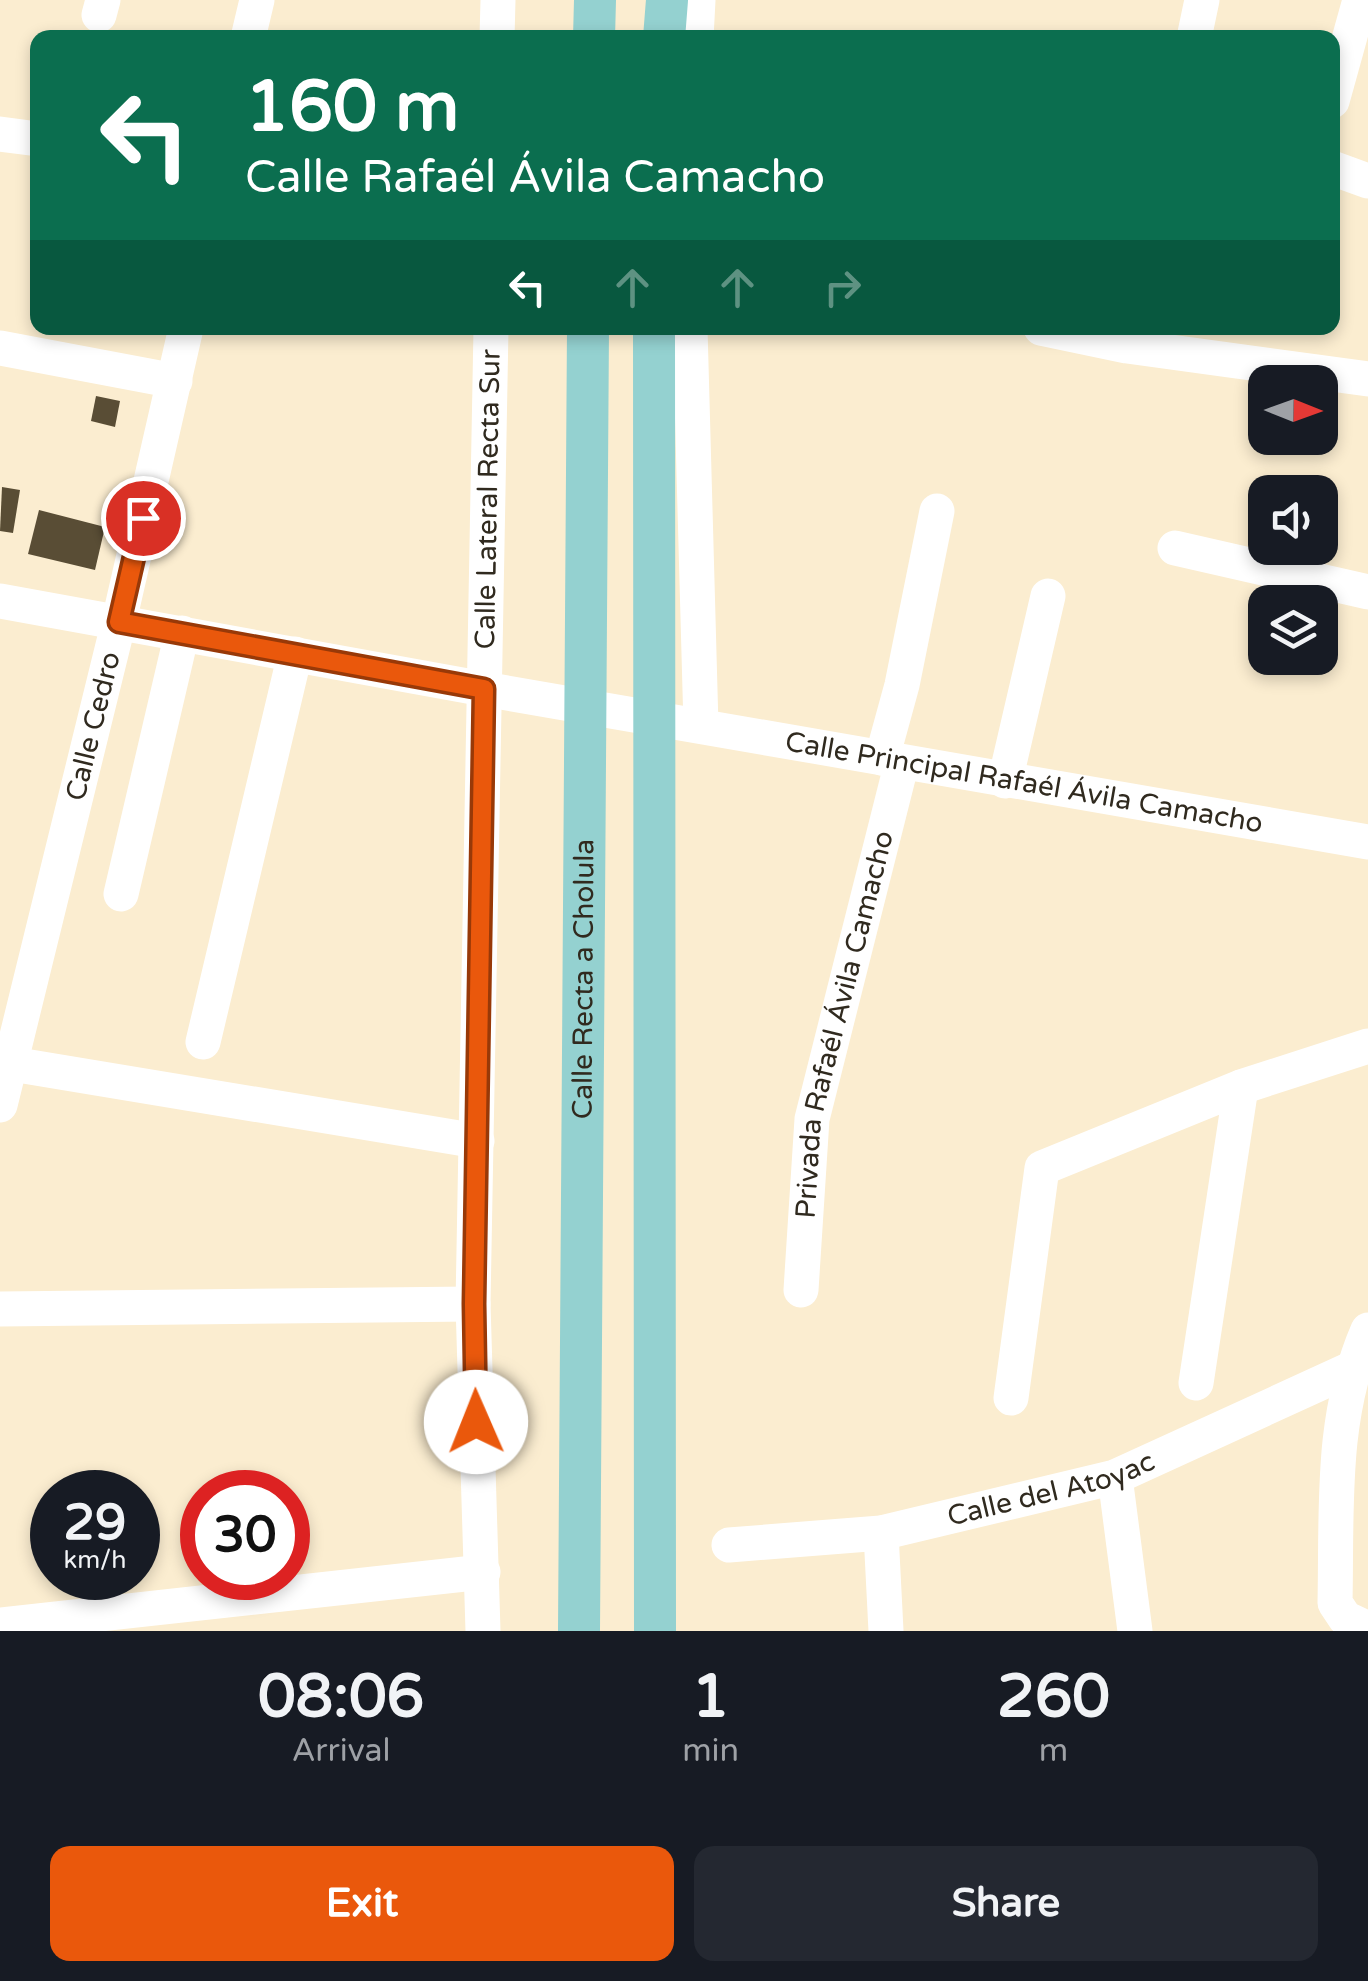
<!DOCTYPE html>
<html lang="en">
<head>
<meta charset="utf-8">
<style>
	:root { --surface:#171b24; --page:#242831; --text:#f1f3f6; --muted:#9ea1a6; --accent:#ea580c }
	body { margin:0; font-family:"Varela Round",sans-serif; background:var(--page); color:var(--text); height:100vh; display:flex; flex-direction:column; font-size:38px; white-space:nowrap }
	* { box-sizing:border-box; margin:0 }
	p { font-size:32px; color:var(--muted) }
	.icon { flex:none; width:55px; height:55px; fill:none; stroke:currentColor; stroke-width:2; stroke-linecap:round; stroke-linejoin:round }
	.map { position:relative; height:1631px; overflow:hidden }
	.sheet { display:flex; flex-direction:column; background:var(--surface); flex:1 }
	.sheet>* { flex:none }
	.top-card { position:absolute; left:30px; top:30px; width:1310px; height:305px; border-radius:20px; box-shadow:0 5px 15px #0003; background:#0b6e4f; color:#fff; overflow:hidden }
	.needle { width:65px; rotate:91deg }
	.controls { position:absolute; left:1248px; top:365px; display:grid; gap:20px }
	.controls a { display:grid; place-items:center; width:90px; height:90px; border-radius:20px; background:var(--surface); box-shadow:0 5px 15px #0003; font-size:50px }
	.speed { position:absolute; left:30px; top:1470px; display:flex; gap:20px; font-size:50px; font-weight:700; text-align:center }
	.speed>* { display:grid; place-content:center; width:130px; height:130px; border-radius:50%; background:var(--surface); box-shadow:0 5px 15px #0003; line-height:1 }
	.speed small { font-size:25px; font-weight:400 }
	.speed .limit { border:15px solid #d22; background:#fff; color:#111 }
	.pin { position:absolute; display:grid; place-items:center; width:85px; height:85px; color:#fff; margin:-42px; border:5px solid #fff; border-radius:50%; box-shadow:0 2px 10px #0007 }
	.me { position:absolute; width:110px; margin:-55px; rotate:359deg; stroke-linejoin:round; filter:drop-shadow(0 0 8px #0008) }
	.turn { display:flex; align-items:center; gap:35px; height:210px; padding:0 50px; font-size:45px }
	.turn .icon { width:130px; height:130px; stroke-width:2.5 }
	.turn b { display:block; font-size:70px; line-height:85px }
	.lanes { display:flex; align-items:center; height:95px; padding:0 50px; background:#0003; justify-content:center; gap:50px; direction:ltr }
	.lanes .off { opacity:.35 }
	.eta { display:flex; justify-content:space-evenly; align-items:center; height:170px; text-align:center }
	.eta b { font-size:60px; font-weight:700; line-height:70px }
	.action { display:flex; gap:20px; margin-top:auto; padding:20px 50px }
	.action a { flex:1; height:115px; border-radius:20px; background:var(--accent); color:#fff; font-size:40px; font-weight:700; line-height:115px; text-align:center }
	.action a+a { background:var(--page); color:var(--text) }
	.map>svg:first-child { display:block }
	.building { fill:#594d35 }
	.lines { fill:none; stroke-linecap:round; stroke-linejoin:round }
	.minor { stroke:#fff; stroke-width:35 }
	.major { stroke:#94d1d0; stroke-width:42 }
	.route-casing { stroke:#983908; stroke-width:25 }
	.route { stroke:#ea580c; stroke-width:18 }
	.labels { text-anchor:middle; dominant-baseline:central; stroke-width:10; stroke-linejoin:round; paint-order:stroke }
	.street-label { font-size:28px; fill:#302a1f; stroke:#fff }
</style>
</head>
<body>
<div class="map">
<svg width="1368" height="1631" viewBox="0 0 1368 1631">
	<rect width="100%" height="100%" fill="#fbedd0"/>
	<g class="building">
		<path d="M96,396L120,401L115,427L91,421Z"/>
		<path d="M2,487L20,490L13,533L0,531Z"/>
		<path d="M39,510L105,527L95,570L28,554Z"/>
	</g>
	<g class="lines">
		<g class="minor">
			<path d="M99,15L103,0"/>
			<path d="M248,38L257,0"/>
			<path d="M497,38L498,0"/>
			<path d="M696,38L698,0"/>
			<path d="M1194,38L1202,0"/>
			<path d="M1332,101L1360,0"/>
			<path d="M0,134L38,139"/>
			<path d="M1332,168L1368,181"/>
			<path d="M690,328L701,726"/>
			<path d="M1041,328L1127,346L1368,379"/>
			<path d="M0,348L175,381"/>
			<path d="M1175,548L1368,592"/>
			<path id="s1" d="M0,601L484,689L1368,842"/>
			<path d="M882,758L902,685L937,511"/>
			<path d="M1005,781L1048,596"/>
			<path d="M121,894L182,633"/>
			<path d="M203,1042L295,654"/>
			<path d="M0,1062L477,1141"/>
			<path id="s2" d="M0,1105L119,621L186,328"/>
			<path id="s3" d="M801,1290L812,1119L902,762"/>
			<path d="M0,1309L473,1304"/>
			<path d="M1368,1330C1330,1417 1337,1510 1335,1603L1345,1618L1368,1629"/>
			<path d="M1196,1383L1241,1087"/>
			<path d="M1011,1398L1042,1168L1241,1087L1368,1046"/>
			<path d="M1115,1477L1135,1631"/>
			<path d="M881,1533L886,1631"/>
			<path id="s4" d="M729,1545L881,1533L1115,1477L1351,1369"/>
			<path d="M0,1625L483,1572"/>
			<path id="s5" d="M483,1631L473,1304L491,328"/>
		</g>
		<g class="major">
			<path d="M594,38L595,0"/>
			<path d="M664,38L667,0"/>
			<path d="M654,328L655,1631"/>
			<path id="s6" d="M579,1631L588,328"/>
		</g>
	</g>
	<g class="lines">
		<defs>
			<path id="route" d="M143,518L119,622L484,689L474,1304L476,1422"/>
		</defs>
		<use href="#route" class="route-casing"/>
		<use href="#route" class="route"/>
	</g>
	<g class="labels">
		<g class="street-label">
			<text stroke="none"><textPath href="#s5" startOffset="1132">Calle Lateral Recta Sur</textPath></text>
			<text stroke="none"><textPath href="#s2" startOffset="390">Calle Cedro</textPath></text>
			<text stroke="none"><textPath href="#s1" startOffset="1040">Calle Principal Rafaél Ávila Camacho</textPath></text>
			<text stroke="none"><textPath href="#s6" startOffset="652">Calle Recta a Cholula</textPath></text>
			<text stroke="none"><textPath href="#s3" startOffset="270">Privada Rafaél Ávila Camacho</textPath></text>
			<text stroke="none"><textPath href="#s4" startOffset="328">Calle del Atoyac</textPath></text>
		</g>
	</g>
</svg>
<div class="controls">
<a><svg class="needle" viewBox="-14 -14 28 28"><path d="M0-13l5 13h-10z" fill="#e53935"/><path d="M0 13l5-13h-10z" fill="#9ea1a6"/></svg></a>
<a><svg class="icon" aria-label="sound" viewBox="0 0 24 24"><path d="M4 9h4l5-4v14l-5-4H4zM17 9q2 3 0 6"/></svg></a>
<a><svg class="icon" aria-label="layers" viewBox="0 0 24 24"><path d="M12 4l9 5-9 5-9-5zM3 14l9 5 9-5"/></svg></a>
</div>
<div class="speed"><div>29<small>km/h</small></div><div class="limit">30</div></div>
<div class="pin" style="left:143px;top:518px;background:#d93025"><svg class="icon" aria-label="arrive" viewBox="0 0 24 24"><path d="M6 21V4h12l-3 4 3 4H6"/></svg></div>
<svg class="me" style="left:476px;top:1422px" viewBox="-20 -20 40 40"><circle r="19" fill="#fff"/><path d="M0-13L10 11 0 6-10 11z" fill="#ea580c"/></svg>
<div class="top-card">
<div class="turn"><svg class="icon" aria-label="left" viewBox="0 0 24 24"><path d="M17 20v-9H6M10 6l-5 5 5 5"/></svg><div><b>160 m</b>Calle Rafaél Ávila Camacho</div></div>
<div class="lanes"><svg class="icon" aria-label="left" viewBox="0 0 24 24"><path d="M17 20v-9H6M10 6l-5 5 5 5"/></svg><svg class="icon off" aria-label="ahead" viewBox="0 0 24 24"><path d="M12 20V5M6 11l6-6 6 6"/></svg><svg class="icon off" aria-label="ahead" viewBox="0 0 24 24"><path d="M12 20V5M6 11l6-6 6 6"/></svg><svg class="icon off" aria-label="right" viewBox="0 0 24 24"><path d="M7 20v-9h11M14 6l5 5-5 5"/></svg></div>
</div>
</div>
<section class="sheet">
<div class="eta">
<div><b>08:06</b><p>Arrival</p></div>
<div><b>1</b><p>min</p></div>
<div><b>260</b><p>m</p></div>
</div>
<div class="action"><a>Exit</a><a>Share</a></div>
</section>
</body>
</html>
